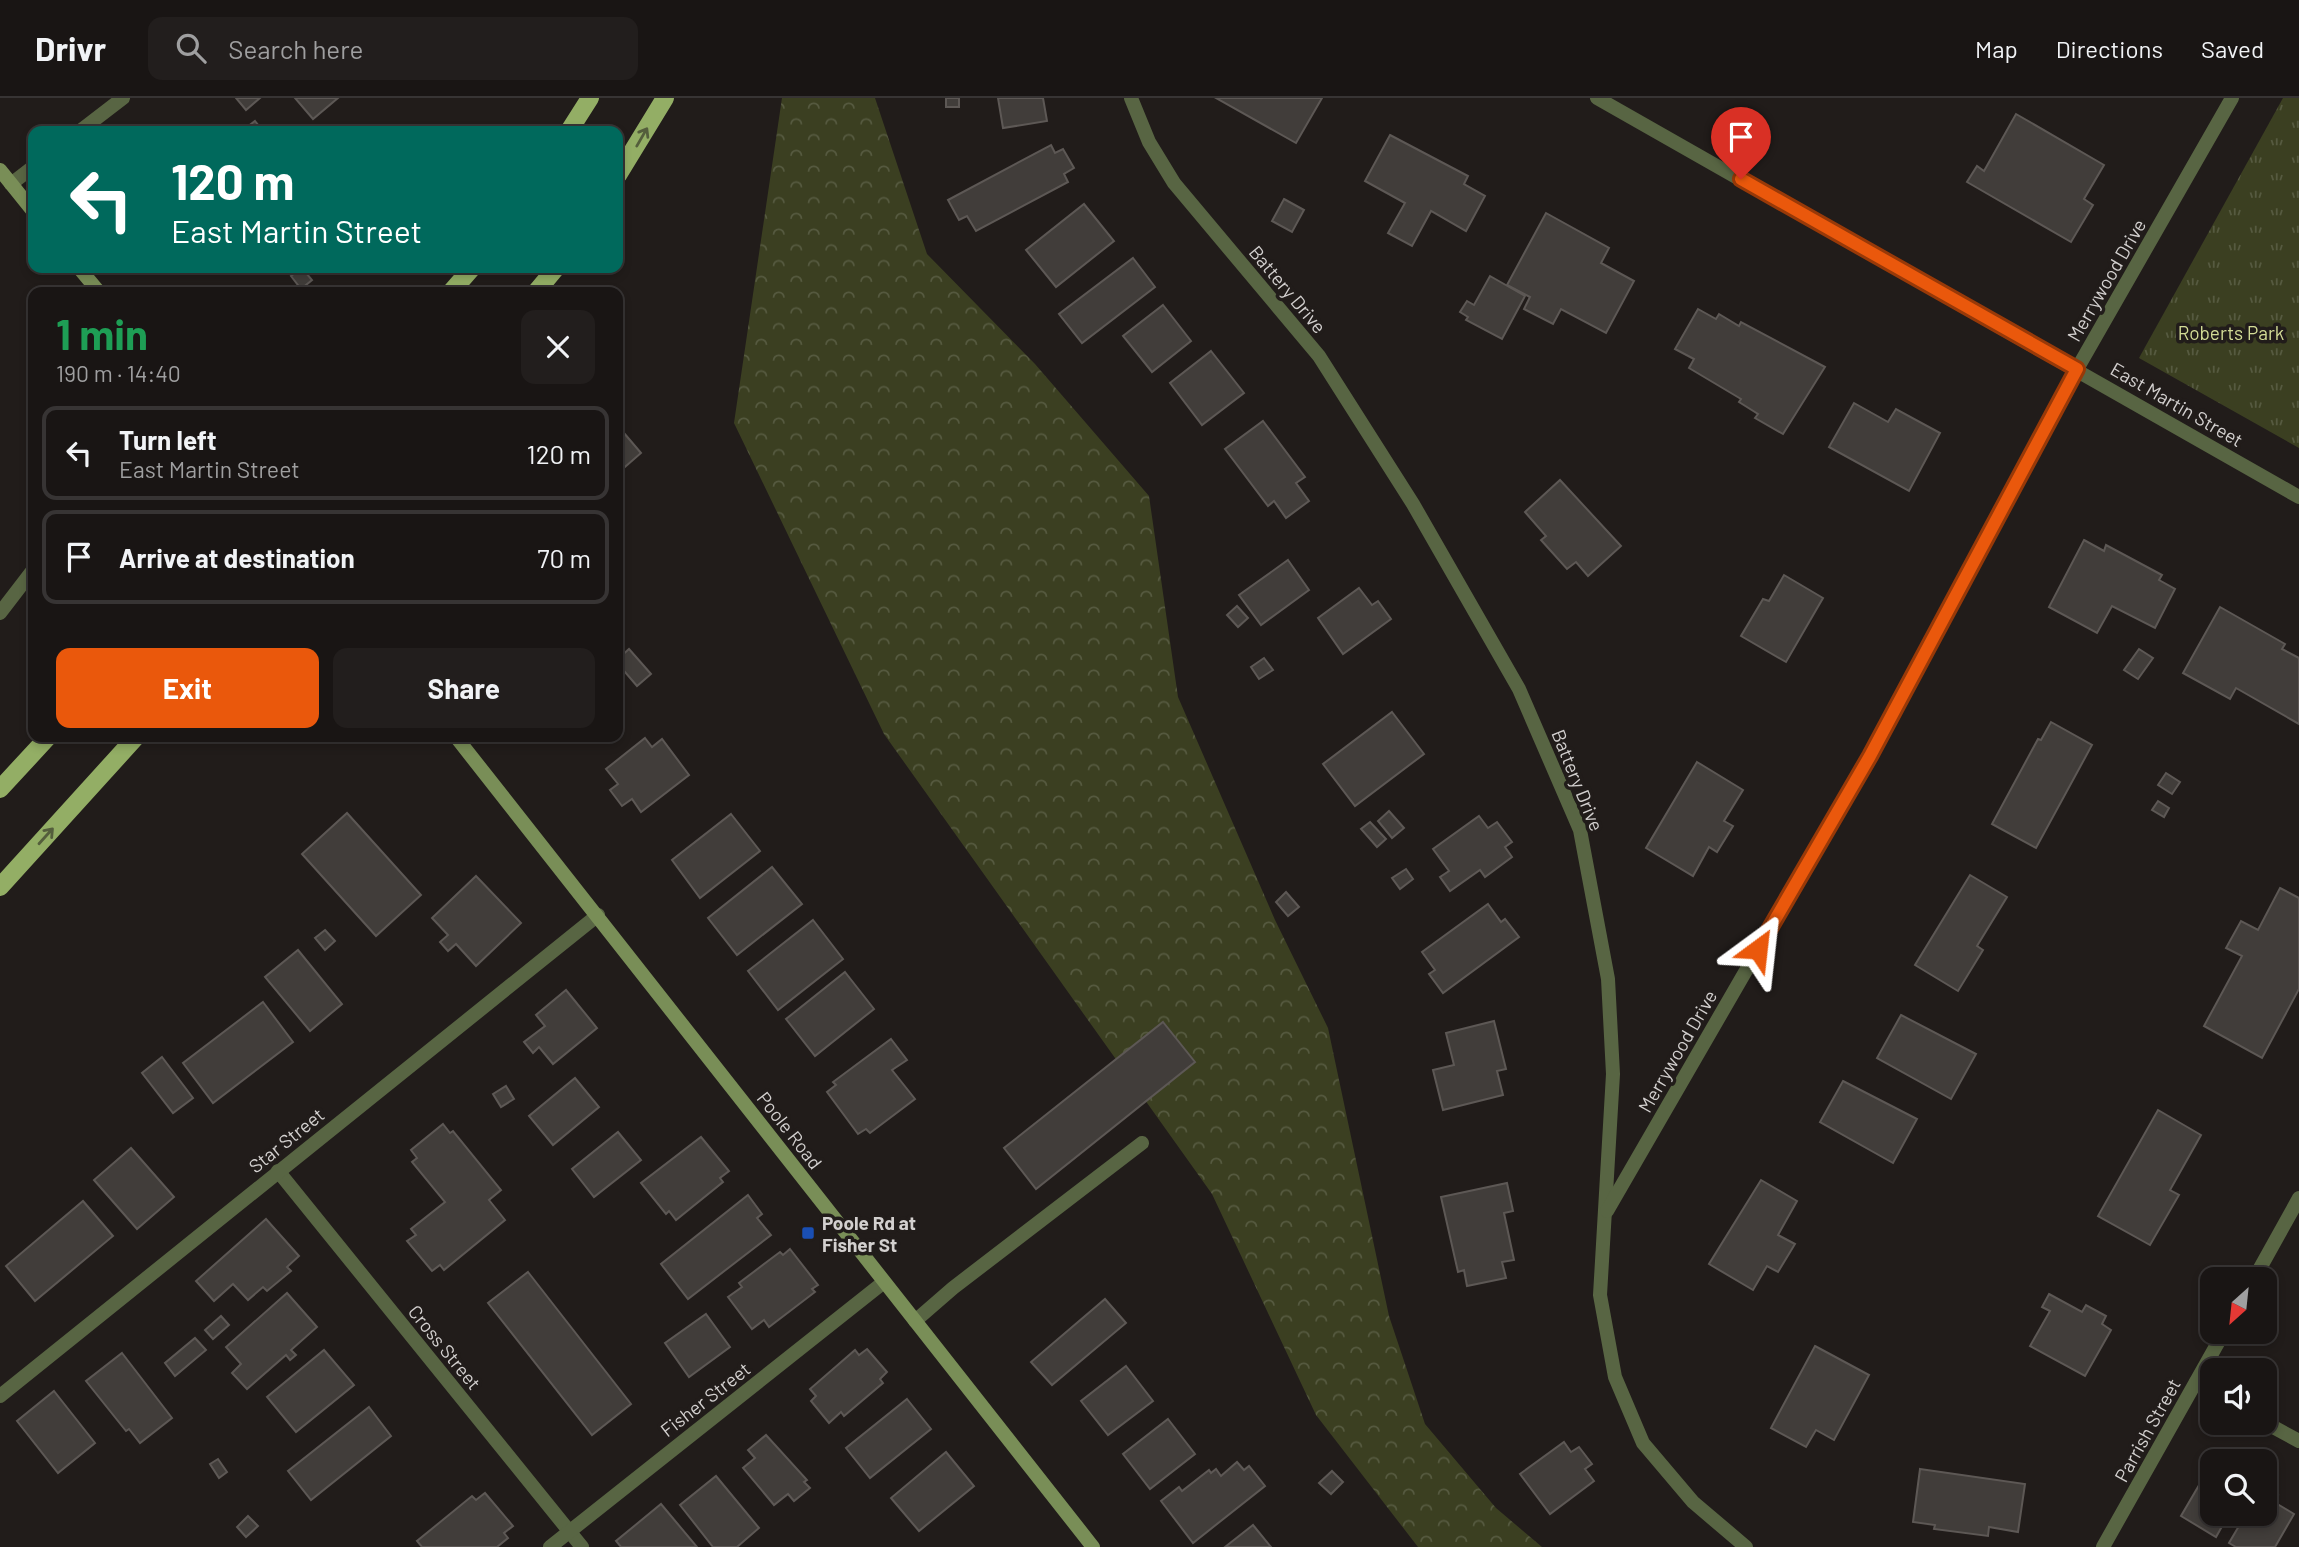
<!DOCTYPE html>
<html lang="en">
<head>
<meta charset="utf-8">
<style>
	:root { --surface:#191514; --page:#221e1d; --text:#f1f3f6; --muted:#9f9fa0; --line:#373434; --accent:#ea580c }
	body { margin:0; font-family:Barlow,sans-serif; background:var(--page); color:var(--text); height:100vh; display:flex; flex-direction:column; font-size:26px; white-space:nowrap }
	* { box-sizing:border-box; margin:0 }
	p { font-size:23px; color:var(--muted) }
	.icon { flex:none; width:38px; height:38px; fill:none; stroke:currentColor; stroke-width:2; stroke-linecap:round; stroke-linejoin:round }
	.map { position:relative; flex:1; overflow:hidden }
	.side { position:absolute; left:28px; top:189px; width:595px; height:455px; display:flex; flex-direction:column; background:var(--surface); border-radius:14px; box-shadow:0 4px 10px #0003,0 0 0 2px var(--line) }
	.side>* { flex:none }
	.top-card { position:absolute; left:28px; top:28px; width:595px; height:147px; border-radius:14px; box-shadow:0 4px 10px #0003,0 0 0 2px var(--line); background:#00695c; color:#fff; overflow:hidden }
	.needle { width:46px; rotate:207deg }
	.controls { position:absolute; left:2200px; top:1169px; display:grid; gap:14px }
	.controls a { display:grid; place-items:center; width:77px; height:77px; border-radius:14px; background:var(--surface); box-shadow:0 4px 10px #0003,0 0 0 2px var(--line); font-size:35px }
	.pin { position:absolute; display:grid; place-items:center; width:60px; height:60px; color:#fff; margin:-72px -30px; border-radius:50% 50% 50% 0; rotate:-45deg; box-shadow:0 0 7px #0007 }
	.pin .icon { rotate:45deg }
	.me { position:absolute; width:77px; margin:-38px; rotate:30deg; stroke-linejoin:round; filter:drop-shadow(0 0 5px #0008) }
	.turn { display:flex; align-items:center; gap:24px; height:147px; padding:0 28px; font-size:32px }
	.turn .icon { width:91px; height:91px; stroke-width:2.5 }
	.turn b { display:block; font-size:49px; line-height:60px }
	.round { display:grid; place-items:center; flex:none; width:74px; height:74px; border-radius:14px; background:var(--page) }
	.head { display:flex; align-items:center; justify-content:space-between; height:119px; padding:0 28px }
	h1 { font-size:42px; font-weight:700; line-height:52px; color:#1e9e55 }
	.button { display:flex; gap:14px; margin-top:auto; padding:14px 28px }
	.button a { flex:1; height:80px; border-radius:14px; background:var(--accent); color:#fff; font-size:28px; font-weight:700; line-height:80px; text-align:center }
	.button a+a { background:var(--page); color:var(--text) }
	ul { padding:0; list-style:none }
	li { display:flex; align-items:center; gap:21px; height:94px; margin:0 14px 10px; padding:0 14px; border:4px solid var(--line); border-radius:14px }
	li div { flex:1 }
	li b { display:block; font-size:26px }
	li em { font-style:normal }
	header { display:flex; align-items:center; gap:42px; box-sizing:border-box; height:98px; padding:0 35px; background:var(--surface); border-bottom:2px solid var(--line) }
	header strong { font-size:33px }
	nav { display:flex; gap:38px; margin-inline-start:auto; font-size:24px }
	.search { width:490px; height:63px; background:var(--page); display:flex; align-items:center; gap:18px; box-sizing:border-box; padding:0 24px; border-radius:14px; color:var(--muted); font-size:26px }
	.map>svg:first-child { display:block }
	.forest { fill:url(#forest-crowns) }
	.park { fill:url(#park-tufts) }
	.building { fill:#413d3a; stroke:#5d5855; stroke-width:2 }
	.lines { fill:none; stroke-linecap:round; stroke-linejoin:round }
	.lane { stroke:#586543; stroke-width:14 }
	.street { stroke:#586543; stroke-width:14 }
	.secondary { stroke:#798e57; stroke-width:14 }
	.primary { stroke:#93ae65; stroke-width:18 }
	.oneway { stroke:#545e3c }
	.route-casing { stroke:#983908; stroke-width:18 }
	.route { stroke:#ea580c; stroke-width:12 }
	.transit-dot { fill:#1a4fb4; stroke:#211c1a; stroke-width:2.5 }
	.labels { text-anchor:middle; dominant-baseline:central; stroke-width:7; stroke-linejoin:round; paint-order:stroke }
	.street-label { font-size:19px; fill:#d3d0cf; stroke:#211c1a }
	.park-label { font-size:19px; fill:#d3dc96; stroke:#211c1a }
	.poi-label { font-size:19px; font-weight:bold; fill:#d3d0cf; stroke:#211c1a; text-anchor:start }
</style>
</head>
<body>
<header>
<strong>Drivr</strong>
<div class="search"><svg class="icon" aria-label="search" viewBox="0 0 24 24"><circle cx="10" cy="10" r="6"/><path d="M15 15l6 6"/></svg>Search here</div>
<nav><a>Map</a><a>Directions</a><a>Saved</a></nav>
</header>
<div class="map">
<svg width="2299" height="1449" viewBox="0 0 2299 1449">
	<defs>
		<pattern id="forest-crowns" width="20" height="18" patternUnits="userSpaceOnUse" patternTransform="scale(1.75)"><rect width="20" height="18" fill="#3b3f21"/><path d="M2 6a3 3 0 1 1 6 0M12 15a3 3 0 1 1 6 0" fill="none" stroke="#565a40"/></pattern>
		<pattern id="park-tufts" width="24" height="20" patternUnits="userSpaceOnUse" patternTransform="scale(1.75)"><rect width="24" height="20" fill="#3b3f21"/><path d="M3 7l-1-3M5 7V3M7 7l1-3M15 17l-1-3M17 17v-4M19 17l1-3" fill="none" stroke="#565a40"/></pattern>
	</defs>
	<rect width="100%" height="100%" fill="#211c1a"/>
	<path class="forest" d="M782,0H875L927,156L1035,266L1149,398L1178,599L1275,822L1328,930L1389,1218L1425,1326L1496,1410L1542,1449H1418L1316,1317L1212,1096L884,636L734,325Z"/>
	<path class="park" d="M2283,0H2299V350L2139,260Z"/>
	<g class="building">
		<path d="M236,0H260L246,12Z"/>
		<path d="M295,0H338L313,21Z"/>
		<rect x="946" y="0" width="13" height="9"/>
		<path d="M998,0H1043L1047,23L1003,30Z"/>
		<path d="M1216,0H1322L1296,45Z"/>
		<path d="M2016,16L2104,67L2084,101L2093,107L2071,144L1967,84L1977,68L1984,73Z"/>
		<path d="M255,23L263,33H242Z"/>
		<path d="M1390,37L1468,78L1464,86L1485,98L1466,133L1431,113L1412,148L1388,135L1405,105L1365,83Z"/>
		<path d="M1051,47L1055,55L1063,51L1074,70L1064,76L1068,84L976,133L967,118L959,122L948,102Z"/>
		<path d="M1284,101L1304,112L1292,134L1272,123Z"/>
		<path d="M1084,106L1114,143L1056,189L1026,152Z"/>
		<path d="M1546,115L1609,150L1601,165L1634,183L1606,235L1561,211L1553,226L1524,211L1530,199L1507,187Z"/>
		<path d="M1133,160L1155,189L1082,245L1059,216Z"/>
		<path d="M302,170L312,182L301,191L291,178Z"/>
		<path d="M1490,178L1525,198L1502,241L1466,222L1468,219L1460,214L1467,203L1474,207Z"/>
		<path d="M1163,207L1191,243L1152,274L1123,238Z"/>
		<path d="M1698,211L1716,221L1719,216L1739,228L1741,224L1825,269L1783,336L1755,320L1758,316L1739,304L1741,301L1689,270L1694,261L1675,251Z"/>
		<path d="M1211,253L1244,295L1202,327L1170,285Z"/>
		<path d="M1854,305L1888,324L1896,311L1940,335L1909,393L1829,349Z"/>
		<path d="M1263,323L1305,379L1296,385L1309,403L1286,420L1274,403L1268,408L1225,351Z"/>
		<path d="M618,328L641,355L618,375Z"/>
		<path d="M1560,382L1621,448L1588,478L1576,464L1567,471L1541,442L1546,438L1525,414Z"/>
		<path d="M2084,442L2104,453L2106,447L2162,477L2159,482L2175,491L2155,530L2112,508L2097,535L2049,509Z"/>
		<path d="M1288,462L1309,492L1261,527L1239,497Z"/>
		<path d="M1784,477L1823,500L1786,564L1741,538L1763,501L1769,503Z"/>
		<path d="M1359,490L1372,507L1378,503L1391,521L1343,556L1318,520Z"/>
		<path d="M1237,508L1248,520L1238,529L1227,517Z"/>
		<path d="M2220,509L2285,546L2282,551L2299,560V626L2236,590L2230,601L2183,575Z"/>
		<path d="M629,551L651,576L637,588L618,566V561Z"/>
		<path d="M2139,551L2153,560L2138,581L2124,572Z"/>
		<path d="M1264,560L1273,572L1259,581L1251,569Z"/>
		<path d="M1392,614L1424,656L1355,708L1323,666Z"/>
		<path d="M2051,624L2092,647L2036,750L1992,726L2038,641L2041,642Z"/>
		<path d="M645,640L652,649L662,641L689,677L641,714L632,701L622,708L610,692L618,686L606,671Z"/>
		<path d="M1697,664L1743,692L1724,723L1733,728L1717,754L1709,749L1693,778L1646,750Z"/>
		<path d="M2166,675L2180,684L2172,696L2158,687Z"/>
		<path d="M2158,703L2169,710L2164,719L2152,712Z"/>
		<path d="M1389,713L1404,730L1392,740L1378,723Z"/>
		<path d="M347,715L421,797L376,838L302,756Z"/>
		<path d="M731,716L760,753L700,800L672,762Z"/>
		<path d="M1479,718L1488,730L1497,724L1512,744L1505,749L1512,759L1485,779L1480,772L1450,793L1440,779L1449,773L1433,751Z"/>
		<path d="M1370,724L1386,741L1377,749L1361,731Z"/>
		<path d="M772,769L802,806L737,857L708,820Z"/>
		<path d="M1406,771L1413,781L1400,791L1392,780Z"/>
		<path d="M1970,777L2007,799L1977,848L1983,852L1958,893L1915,867Z"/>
		<path d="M476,778L521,825L476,868L456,846L448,853L440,844L448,837L432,820Z"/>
		<path d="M2280,790L2299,800V891L2262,960L2204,928L2242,858L2226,850L2241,823L2258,832Z"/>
		<path d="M1286,794L1299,809L1288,818L1276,804Z"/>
		<path d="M1488,806L1501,824L1505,821L1519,839L1443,895L1429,876L1435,872L1422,854Z"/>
		<path d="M813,822L843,861L778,912L748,873Z"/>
		<path d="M325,832L335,843L325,852L315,840Z"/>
		<path d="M298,852L342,906L310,933L265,879Z"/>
		<path d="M845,874L874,911L815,958L786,921Z"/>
		<path d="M566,892L597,930L553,966L539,949L533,955L524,944L545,928L536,917Z"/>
		<path d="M263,904L293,944L213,1005L183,965Z"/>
		<path d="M1901,917L1976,956L1951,1001L1877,960Z"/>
		<path d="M1494,923L1506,971L1497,973L1503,997L1443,1012L1433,972L1454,967L1446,935Z"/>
		<path d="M1163,924L1195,964L1036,1091L1004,1050Z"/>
		<path d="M891,941L907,962L892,972L915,1001L870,1035L866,1031L858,1036L827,994L836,987L833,984Z"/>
		<path d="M162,959L193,1000L173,1015L142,975Z"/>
		<path d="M575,980L599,1009L553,1047L529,1018Z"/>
		<path d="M1843,983L1917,1021L1893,1065L1820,1024Z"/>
		<path d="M506,988L514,1001L501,1009L493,996Z"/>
		<path d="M2158,1012L2201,1037L2170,1092L2179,1097L2150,1147L2098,1118Z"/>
		<path d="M443,1026L450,1035L453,1033L501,1092L489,1102L505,1122L444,1172L440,1167L432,1173L407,1143L416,1137L411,1131L445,1104L412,1064L417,1060L411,1052Z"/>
		<path d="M618,1034L641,1062L594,1099L572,1071Z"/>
		<path d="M701,1039L729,1073L720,1080L723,1084L676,1122L669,1113L666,1116L641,1085Z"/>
		<path d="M131,1050L174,1099L137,1131L94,1082Z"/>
		<path d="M1761,1082L1797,1103L1778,1137L1795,1146L1778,1174L1767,1168L1753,1192L1709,1166Z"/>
		<path d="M1507,1085L1513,1113L1504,1115L1514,1162L1502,1164L1506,1180L1467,1188L1464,1172L1458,1174L1441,1099Z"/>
		<path d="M748,1097L762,1116L757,1120L771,1137L688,1201L661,1166Z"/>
		<path d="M83,1103L113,1138L35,1203L6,1168Z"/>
		<path d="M266,1121L299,1158L287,1169L291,1173L267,1193L263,1189L248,1202L233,1186L214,1203L196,1183Z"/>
		<path d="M790,1151L818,1187L812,1191L815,1194L769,1229L764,1222L752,1231L728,1199L742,1189L739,1185L780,1154L783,1157Z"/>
		<path d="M528,1174L631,1306L592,1337L488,1205Z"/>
		<path d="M287,1195L317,1229L291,1252L296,1257L290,1262L286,1257L247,1291L232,1275L241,1266L226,1249Z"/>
		<path d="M2049,1196L2082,1214L2086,1207L2106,1218L2102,1226L2111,1232L2085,1278L2030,1248L2050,1213L2042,1209Z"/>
		<path d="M1105,1201L1126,1225L1052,1287L1031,1264Z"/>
		<path d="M706,1216L730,1249L689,1279L665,1245Z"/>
		<path d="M221,1218L229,1227L213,1241L205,1232Z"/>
		<path d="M195,1240L206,1252L175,1278L165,1265Z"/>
		<path d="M1815,1248L1869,1277L1834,1342L1816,1332L1806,1349L1771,1330Z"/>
		<path d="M867,1251L887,1274L880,1281L883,1285L844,1318L841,1314L829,1325L811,1303L816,1298L810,1291L855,1252L859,1257Z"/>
		<path d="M324,1252L354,1287L296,1334L267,1299Z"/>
		<path d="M122,1255L172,1320L140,1345L129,1331L126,1333L86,1283Z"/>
		<path d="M1126,1268L1153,1303L1108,1337L1081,1303Z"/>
		<path d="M54,1293L95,1345L58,1375L17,1323Z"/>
		<path d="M907,1301L931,1331L870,1380L846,1350Z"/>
		<path d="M369,1309L391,1338L311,1402L288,1373Z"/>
		<path d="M1168,1321L1195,1356L1150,1391L1123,1356Z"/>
		<path d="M766,1337L807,1382L804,1384L810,1390L794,1403L788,1396L774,1407L743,1370L755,1360L748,1352Z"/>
		<path d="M1564,1344L1571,1354L1579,1349L1592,1366L1585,1371L1594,1383L1550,1416L1520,1376Z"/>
		<path d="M946,1354L974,1388L919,1433L891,1400Z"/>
		<path d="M218,1361L227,1374L219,1380L210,1366Z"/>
		<path d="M1237,1364L1244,1372L1249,1368L1265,1388L1193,1445L1161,1403L1179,1389L1182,1393L1209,1372L1211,1375L1216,1371L1221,1378Z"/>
		<path d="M2212,1365V1416H2229L2216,1439L2181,1418Z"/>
		<path d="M1920,1371L2025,1386L2018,1434L1989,1429L1988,1438L1934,1431L1935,1427L1913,1424Z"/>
		<path d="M1332,1373L1343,1384L1331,1396L1319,1385Z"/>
		<path d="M716,1378L759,1430L737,1449H713L680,1407Z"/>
		<path d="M2264,1389L2278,1397L2274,1404L2294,1416L2275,1449H2236L2229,1445L2246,1416H2264Z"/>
		<path d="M485,1395L513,1428L504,1435L508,1440L497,1449H422L417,1443L472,1398L476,1402Z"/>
		<path d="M661,1406L697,1449H621L616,1443Z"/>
		<path d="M248,1418L258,1428L246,1439L237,1429Z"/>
		<path d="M1253,1427L1271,1449H1225Z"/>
	</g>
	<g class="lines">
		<path class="lane" d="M915,1223L953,1190L1142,1045"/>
		<g class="street">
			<path d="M1131,0L1149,44L1174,85L1319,258L1413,406L1519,591L1580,732L1608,881L1613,976L1600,1197L1615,1279L1643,1345L1693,1404L1746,1449"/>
			<path d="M1597,0L2299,399"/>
			<path d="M80,33L123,0"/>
			<path d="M11,86L33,69"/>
			<path d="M0,515L33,472"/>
			<path d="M278,1073L582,1449"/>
			<path d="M1607,1113L1870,658L2077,271L2232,0"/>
			<path d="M2254,1181L2299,1100"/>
			<path d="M2196,1284L2212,1293"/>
			<path d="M0,1298L598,817"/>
			<path d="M2264,1324L2299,1343"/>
			<path d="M550,1449L884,1184"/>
			<path d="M2103,1449L2224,1234"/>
		</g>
		<g class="secondary">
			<path d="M0,72L33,113"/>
			<path d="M79,170L99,194"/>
			<path d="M456,639L1093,1449"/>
		</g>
		<g class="primary">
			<path d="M569,33L590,0"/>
			<path d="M618,77L665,0"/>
			<path d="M451,194L472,170"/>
			<path d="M536,194L556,170"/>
			<path d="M0,691L48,639"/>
			<path d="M0,789L136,639"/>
		</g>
	</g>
	<defs><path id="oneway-shaft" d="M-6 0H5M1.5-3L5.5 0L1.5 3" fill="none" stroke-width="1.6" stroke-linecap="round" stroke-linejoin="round" transform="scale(1.75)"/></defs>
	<g class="oneway">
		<use href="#oneway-shaft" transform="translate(642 39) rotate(-60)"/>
		<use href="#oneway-shaft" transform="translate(46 738) rotate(-48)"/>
	</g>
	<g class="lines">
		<defs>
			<path id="route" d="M1741,81L2077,271L1870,658L1758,851"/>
		</defs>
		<use href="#route" class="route-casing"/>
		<use href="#route" class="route"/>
	</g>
	<rect class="transit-dot" x="801" y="1128" width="14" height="14" rx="3.5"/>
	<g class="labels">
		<g class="street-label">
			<text transform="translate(2106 182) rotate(-60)">Merrywood Drive</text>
			<text transform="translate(1288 191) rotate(50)">Battery Drive</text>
			<text transform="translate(2177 306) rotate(30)">East Martin Street</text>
			<text transform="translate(1578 682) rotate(68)">Battery Drive</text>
			<text transform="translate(1677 953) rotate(-60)">Merrywood Drive</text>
			<text transform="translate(790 1032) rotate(52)">Poole Road</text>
			<text transform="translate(286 1042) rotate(-39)">Star Street</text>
			<text transform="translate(445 1249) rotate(51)">Cross Street</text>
			<text transform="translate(705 1301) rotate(-38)">Fisher Street</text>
			<text transform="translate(2147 1332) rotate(-61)">Parrish Street</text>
		</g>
		<g class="park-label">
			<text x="2231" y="234">Roberts Park</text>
		</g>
		<g class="poi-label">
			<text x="822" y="1124">Poole Rd at<tspan x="822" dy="22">Fisher St</tspan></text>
		</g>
	</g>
</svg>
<div class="controls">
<a><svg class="needle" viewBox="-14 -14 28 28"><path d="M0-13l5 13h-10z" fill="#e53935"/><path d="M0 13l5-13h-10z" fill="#9f9fa0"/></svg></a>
<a><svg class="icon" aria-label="sound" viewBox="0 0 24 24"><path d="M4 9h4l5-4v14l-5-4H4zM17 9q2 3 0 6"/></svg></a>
<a><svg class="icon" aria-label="search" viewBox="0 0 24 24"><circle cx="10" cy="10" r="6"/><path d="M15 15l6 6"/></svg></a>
</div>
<div class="pin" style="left:1741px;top:81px;background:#d93025"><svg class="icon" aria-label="arrive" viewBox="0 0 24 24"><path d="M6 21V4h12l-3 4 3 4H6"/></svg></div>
<svg class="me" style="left:1758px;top:851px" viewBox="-20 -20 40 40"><path d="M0-17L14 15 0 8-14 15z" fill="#ea580c" stroke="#fff" stroke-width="4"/></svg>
<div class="top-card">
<div class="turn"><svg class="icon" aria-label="left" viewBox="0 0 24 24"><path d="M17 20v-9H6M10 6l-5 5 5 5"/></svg><div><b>120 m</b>East Martin Street</div></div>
</div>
<section class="side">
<div class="head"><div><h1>1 min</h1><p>190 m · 14:40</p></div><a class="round"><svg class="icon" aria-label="close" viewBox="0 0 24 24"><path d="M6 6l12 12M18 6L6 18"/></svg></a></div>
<ul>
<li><svg class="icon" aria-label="left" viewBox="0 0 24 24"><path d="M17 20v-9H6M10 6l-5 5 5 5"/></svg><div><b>Turn left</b><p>East Martin Street</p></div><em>120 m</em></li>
<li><svg class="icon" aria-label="arrive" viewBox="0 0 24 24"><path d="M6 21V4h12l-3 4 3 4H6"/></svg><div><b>Arrive at destination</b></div><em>70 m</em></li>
</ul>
<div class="button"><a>Exit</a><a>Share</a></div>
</section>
</div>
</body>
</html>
